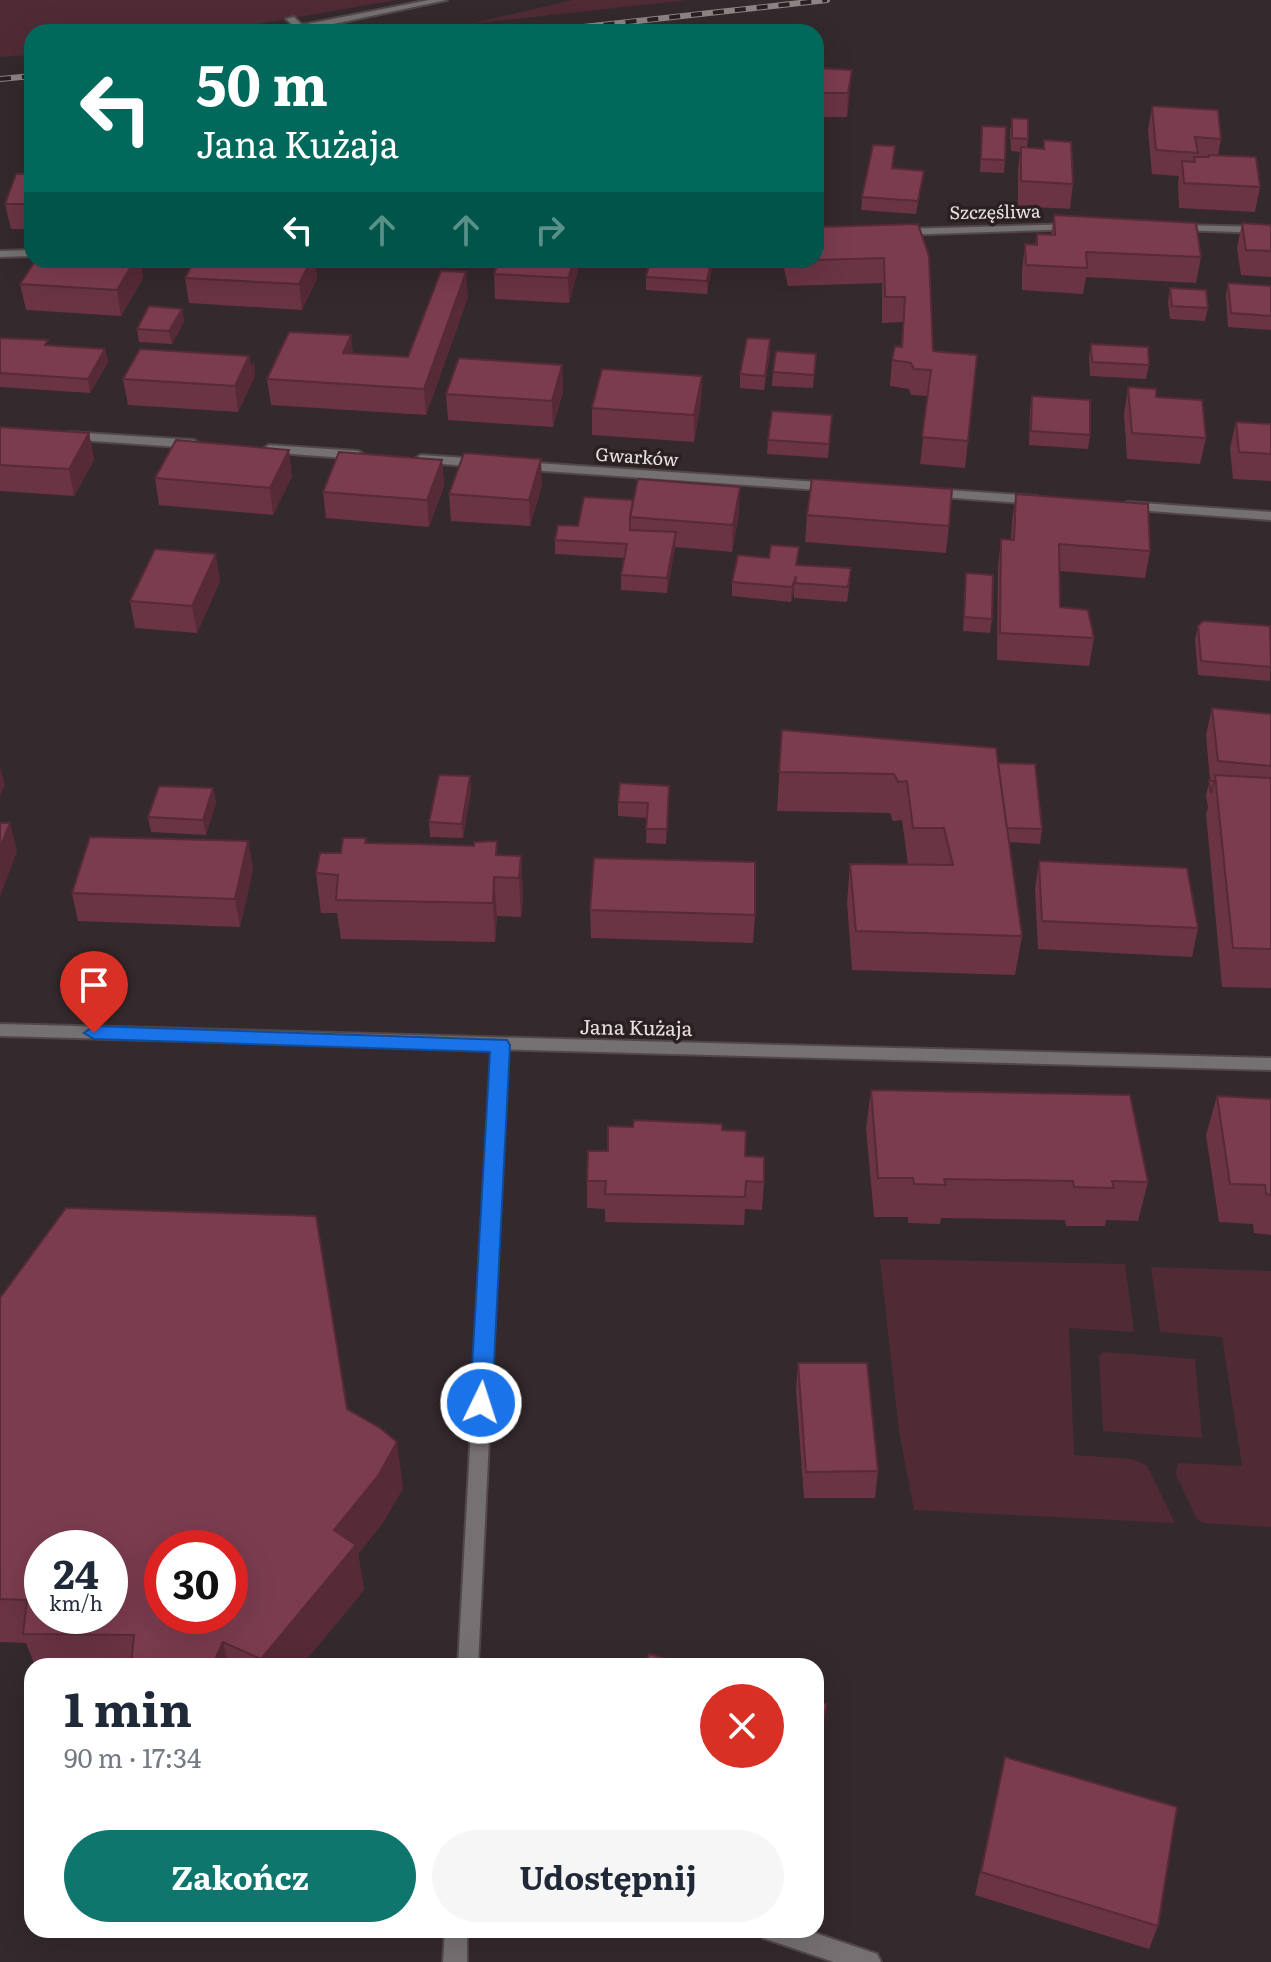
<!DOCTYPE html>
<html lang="pl">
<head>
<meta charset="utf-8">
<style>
	:root { --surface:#fff; --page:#f6f6f7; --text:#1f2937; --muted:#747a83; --accent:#0f766e }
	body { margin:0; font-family:Literata,serif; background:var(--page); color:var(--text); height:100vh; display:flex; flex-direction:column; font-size:30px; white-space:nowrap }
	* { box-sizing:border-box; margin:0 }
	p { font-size:26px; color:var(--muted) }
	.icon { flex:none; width:44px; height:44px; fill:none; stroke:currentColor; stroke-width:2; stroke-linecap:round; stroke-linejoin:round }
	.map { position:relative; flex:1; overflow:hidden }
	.panel { position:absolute; left:24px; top:1658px; width:800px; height:280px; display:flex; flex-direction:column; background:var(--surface); border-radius:24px; box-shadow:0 8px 32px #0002 }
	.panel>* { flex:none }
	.banner { position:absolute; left:24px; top:24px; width:800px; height:244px; border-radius:24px; box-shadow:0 8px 32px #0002; background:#00695c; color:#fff; overflow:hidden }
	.speed { position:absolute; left:24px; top:1530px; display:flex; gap:16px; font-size:40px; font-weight:700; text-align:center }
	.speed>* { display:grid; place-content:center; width:104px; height:104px; border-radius:50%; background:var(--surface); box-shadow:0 8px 32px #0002; line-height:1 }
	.speed small { font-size:20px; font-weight:400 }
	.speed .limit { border:12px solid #d22; background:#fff; color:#111 }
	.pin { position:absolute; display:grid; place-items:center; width:68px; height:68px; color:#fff; margin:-82px -34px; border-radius:50% 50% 50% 0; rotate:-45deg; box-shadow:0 0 8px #0007 }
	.pin .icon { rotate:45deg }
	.me { position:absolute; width:88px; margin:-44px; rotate:4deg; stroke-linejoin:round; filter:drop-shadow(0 0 6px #0008) }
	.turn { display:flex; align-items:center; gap:28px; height:168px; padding:0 40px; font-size:36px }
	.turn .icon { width:104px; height:104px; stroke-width:2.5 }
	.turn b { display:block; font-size:56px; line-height:68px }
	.lanes { display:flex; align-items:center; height:76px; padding:0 40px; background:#0003; justify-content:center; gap:40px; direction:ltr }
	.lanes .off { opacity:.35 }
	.round { display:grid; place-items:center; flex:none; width:84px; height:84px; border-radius:42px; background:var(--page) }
	.overview { display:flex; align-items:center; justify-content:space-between; height:136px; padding:0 40px }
	h1 { font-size:48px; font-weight:700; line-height:60px }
	.button { display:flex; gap:16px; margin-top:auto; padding:16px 40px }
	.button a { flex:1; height:92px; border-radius:48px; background:var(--accent); color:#fff; font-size:32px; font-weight:700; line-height:92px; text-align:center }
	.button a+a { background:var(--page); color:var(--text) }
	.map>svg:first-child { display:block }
	.green { fill:#502b36 }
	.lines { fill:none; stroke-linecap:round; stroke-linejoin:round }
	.minor-casing { stroke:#514749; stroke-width:4 }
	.tertiary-casing { stroke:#514749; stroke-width:4 }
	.minor { fill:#757071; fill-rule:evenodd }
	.tertiary { fill:#757071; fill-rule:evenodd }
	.rail-casing { stroke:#8d8486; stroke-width:6 }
	.rail { stroke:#2a2022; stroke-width:4; stroke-dasharray:11; stroke-linecap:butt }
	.wall { fill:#6a3444 }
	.shaded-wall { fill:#562a37 }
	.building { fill:#7b3c4f; stroke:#562a37; stroke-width:2; fill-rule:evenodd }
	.route { fill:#1a73e8; stroke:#114b97; stroke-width:2 }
	.labels { text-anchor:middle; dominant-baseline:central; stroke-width:7; stroke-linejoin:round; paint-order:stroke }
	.far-street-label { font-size:18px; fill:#e9e2e3; stroke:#2a2022 }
	.street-label { font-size:20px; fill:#e9e2e3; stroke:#2a2022 }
</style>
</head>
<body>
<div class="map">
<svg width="1271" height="1962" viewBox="0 0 1271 1962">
	<rect width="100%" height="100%" fill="#34292c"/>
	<g class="green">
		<path d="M0,0H397L212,32H32V55L0,57Z"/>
		<path d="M572,0H688L469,24Z"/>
		<path d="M880,1259L1125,1264L1134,1332L1069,1328L1074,1455L1133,1459L1147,1466L1175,1523L914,1510L899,1431Z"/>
		<path d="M1151,1267L1271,1271V1527L1203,1523L1197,1519L1175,1473L1179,1463L1242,1466L1222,1337L1160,1332Z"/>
		<path d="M1103,1352L1195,1359L1202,1438L1103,1431L1099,1356Z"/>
	</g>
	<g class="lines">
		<defs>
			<g id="minor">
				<path d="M429,0H447L300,31L286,19L294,17L302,25Z"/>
				<path d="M1074,224L1078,225V229L902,235L897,232L902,229Z"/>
				<path d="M1178,225L1271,227V233L1174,230L1173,228Z"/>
				<path d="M32,250V256L0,257V251Z"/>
				<path d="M69,432L194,440L200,444L194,448L65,439L63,436Z"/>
				<path d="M269,445L358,451L364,455L358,459L265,452L263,449Z"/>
				<path d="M421,455L481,459L487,463L481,467L417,462L415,459Z"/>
				<path d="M520,462L833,483L839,487L833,491L516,469L514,466Z"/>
				<path d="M932,489L1036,496L1042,500L1036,504L928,496L926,493Z"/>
				<path d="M1127,502L1271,512V520L1123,509L1121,506Z"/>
				<path d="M500,1039L506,1041L508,1045L478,1666H458L492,1045L494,1041Z"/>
				<path d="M445,1930H467V1962H443Z"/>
				<path d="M760,1930H806L877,1954L881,1962H834L763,1938Z"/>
			</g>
			<path id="tertiary" d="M0,1024L1271,1058V1070L0,1036Z"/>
		</defs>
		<use href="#minor" class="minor-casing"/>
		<use href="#tertiary" class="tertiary-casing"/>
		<use href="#minor" class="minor"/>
		<use href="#tertiary" class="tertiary"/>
		<defs>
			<g id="rail">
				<path d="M538,32L827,0"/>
				<path d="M0,79L32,76"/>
			</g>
		</defs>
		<use href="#rail" class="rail-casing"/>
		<use href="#rail" class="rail"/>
	</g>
	<g class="wall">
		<path d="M816,64L818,68L852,70L847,117H816Z"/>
		<path d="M1152,106L1221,139L1218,155L1260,187L1255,212L1179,208L1178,185L1179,176L1152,174L1148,130Z"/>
		<path d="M1012,118L1028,139L1027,147L1043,148L1044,140L1073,184L1070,209L1018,206V171L1020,152L1011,151L1010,131Z"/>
		<path d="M982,126L1005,160L1004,173L980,172Z"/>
		<path d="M893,168L924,171L916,214L861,210L862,197Z"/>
		<path d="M32,174V229H11L5,204Z"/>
		<path d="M1054,215L1201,257L1196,283L1086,277L1083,294L1022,290V270L1025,244L1035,245L1037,234L1051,235Z"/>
		<path d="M1242,223L1271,225V277L1241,275L1237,248Z"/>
		<path d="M918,224L933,351L977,355L965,468L920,464L928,396L911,395L909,389L890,386L892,360L901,347L903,322L882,323V283L788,286L782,260H816Z"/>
		<path d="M36,260H140L143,278L121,316L26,310L20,284Z"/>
		<path d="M195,260H315L317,278L302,310L189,303L185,278Z"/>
		<path d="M650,260H713L707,294L646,290V277Z"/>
		<path d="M578,270L569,303L495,299L494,274Z"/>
		<path d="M1228,283L1271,286V330L1228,327L1226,296Z"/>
		<path d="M1170,288L1208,308L1205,321L1170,319L1168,302Z"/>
		<path d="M468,297L426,415L271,405L267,379L353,354L408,357Z"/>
		<path d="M182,309L184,322L172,344L139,342L137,329Z"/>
		<path d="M0,338L49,345L105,349L108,362L90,393L0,387Z"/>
		<path d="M770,339V353L764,390L740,388V374Z"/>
		<path d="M1091,344L1149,365L1146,379L1090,376L1089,357Z"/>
		<path d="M816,354L813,388L772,386L773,372Z"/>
		<path d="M249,356L250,362L255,376L238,412L128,405L123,379Z"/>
		<path d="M562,365L563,391L553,427L448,420L446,394Z"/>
		<path d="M702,376L701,402L694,442L592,435V408Z"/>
		<path d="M1128,387L1156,397L1206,438L1200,464L1127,459L1124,414Z"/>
		<path d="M1032,396L1090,435L1088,449L1029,445L1030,409Z"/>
		<path d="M832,415L828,458L767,454L768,440Z"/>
		<path d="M1236,422L1271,424V481L1233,479L1230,448Z"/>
		<path d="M0,427L89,433L94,460L74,496L0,491Z"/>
		<path d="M442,460L444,486L429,527L326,518L323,492Z"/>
		<path d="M292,476L273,515L159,505L155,478Z"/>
		<path d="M542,485L530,526L451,521L449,494Z"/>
		<path d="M1016,494L1150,551L1145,578L1059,571L1060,607L1094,638L1089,666L997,660L998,566L1001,539L1011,540L1012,521Z"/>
		<path d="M584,497L739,514L732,552L675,547L667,593L621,590V575L624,558L555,554V540L578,526Z"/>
		<path d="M807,515L949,526L946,553L805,542Z"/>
		<path d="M798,565L850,582L847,602L794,598V591L791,602L732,596V582Z"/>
		<path d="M966,573L992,619L990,633L963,631Z"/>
		<path d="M220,581L197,633L135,628L130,601Z"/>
		<path d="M1198,626L1271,635L1270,681L1198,675L1195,640Z"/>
		<path d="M1212,708L1271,714V988L1222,987L1206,814L1208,808L1206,795L1210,780L1206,735Z"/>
		<path d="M782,730L998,763L1042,829L1040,844L1009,842L1022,936L1015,975L852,970L847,903L850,864H908L902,820L893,821L890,813L777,811Z"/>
		<path d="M470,776L471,790L463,838L430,837L429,822Z"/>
		<path d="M669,786L666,844L646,843L647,818L618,816V802Z"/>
		<path d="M213,788L216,803L206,835L151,832L148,817Z"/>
		<path d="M366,838L367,843L498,855L521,856L523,895L521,917L497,916L495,942L341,939L337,913H321L316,873Z"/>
		<path d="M248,841L253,869L240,927L78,921L72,893Z"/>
		<path d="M1039,861L1198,928L1192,957L1038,949L1035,889Z"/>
		<path d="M590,910L755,915L753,943L591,938Z"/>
		<path d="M871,1090L1148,1182L1138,1221L1106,1220L1105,1226H1066L1065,1220L941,1218L940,1224L908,1223V1217H874L866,1129Z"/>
		<path d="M1217,1096L1271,1099V1235L1254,1233L1253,1224L1219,1222L1206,1135Z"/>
		<path d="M722,1130L745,1156L764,1182L762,1210L745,1209L744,1225L605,1222V1209L587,1208V1181L608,1151Z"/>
		<path d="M0,1298L347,1409L403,1488L384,1521L358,1554L364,1590L301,1666H35L26,1643L0,1642Z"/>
		<path d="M798,1363L878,1471L875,1498H804L796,1390Z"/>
		<path d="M1005,1757L1158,1926L1149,1949L975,1895Z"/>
	</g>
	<g class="shaded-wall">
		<path d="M852,70L850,94L847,117L848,93Z"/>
		<path d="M135,260H140L143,278L121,316L117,290Z"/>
		<path d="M311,260H315L317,278L302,310L299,284Z"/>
		<path d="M574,260H578V270L569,303L568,278Z"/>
		<path d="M711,260H713L712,264L707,294V281Z"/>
		<path d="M466,272L468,297L426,415L424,389Z"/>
		<path d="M182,309L184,322L172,344L169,331Z"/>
		<path d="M351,335L354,361L343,353Z"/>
		<path d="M770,339V353L764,390L765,376Z"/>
		<path d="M105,349L108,362L90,393L88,379Z"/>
		<path d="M249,356L251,368L254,362L255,376L238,412L235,386Z"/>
		<path d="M562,365L563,391L553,427L552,401Z"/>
		<path d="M702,376L701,402L694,442V415Z"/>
		<path d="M89,433L94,460L74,496L69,469Z"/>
		<path d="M289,450L292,476L273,515L270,488Z"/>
		<path d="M541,459L542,485L530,526L529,500Z"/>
		<path d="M442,460L444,486L429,527L427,500Z"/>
		<path d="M740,487L739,514L732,552L733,525Z"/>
		<path d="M676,532L675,547L667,593V578Z"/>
		<path d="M799,547L794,591L791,602L792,587Z"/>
		<path d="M216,554L220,581L197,633L192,606Z"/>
		<path d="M0,767L5,785L0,796Z"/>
		<path d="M470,776L471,790L463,838L462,824Z"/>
		<path d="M213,788L216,803L206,835L203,820Z"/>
		<path d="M10,823L17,851L0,897V848Z"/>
		<path d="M248,841L253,869L240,927L235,899Z"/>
		<path d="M521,856L523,895L521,917L519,878Z"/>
		<path d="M494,877L497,916L495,942L493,903Z"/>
		<path d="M397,1442L403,1488L384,1521L358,1554L364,1590L301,1666H262L261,1659L334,1530Z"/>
		<path d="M223,1642L229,1666H212Z"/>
		<path d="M827,1704L823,1729L816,1758V1745Z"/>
	</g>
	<g class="building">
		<path d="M816,64H818V68L852,70L848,93H816Z"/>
		<path d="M1152,106L1218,110L1221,139L1195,137L1198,153L1156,150Z"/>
		<path d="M1012,118L1028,119V139L1012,138Z"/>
		<path d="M982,126L1006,127L1005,160L981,159Z"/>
		<path d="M1044,140L1071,142L1073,184L1021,181V147L1044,149Z"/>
		<path d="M873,145L895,146L892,168L924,171L918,201L862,197Z"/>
		<path d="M1209,155L1256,157L1260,187L1184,183L1182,161L1195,162L1194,157H1209Z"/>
		<path d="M16,174H32V204H5Z"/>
		<path d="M1054,215L1196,223L1201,257L1086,252L1087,268L1026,265L1025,244L1037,245V234L1055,235Z"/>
		<path d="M1242,223L1271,225V251L1246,250Z"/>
		<path d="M918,224L929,256L933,351L977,355L968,441L922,437L931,370L914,369L911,363L892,360L895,346L902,347L905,297H885L884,258L816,260V227Z"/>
		<path d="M36,260H135L117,290L20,284Z"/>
		<path d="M195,260H311L299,284L185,278Z"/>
		<path d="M499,260H574L568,278L494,274Z"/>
		<path d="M650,260H711L707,281L646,277Z"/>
		<path d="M441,271L466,272L424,389L267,379L289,332L351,335L343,353L408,357Z"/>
		<path d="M1228,283L1271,286V316L1231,313Z"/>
		<path d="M1170,288L1206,290L1208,308L1172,306Z"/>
		<path d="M149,306L182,309L169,331L137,329Z"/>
		<path d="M0,338L48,340L45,345L105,349L88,379L0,373Z"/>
		<path d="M747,338L770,339L765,376L740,374Z"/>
		<path d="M1091,344L1148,347L1149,365L1092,362Z"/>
		<path d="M140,349L249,356L235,386L123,379Z"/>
		<path d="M776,351L816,354L814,375L773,372Z"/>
		<path d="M459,358L562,365L552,401L446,394Z"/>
		<path d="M602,369L702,376L694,415L592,408Z"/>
		<path d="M1128,387L1156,389V397L1202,400L1206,438L1132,433Z"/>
		<path d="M1032,396L1090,400V435L1031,431Z"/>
		<path d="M772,411L832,415L829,444L768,440Z"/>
		<path d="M1236,422L1271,424V454L1239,452Z"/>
		<path d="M0,427L89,433L69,469L0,465Z"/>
		<path d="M176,440L289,450L270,488L155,478Z"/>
		<path d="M339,452L442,460L427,500L323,492Z"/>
		<path d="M464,453L541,459L529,500L449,494Z"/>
		<path d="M638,479L740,487L733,525L630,517Z"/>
		<path d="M812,479L952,489L949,526L807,515Z"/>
		<path d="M1016,494L1148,504L1150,551L1059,544L1060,607L1088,610L1094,638L1000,633L1001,539L1014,540Z"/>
		<path d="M584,497L633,500L630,517V530L676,532L667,578L621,575L627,544L555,540L558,525L578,526Z"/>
		<path d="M771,545L799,547L796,565L851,568L848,587L795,583L796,576L792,587L732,582L738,555L769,558Z"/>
		<path d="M155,549L216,554L192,606L130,601Z"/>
		<path d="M966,573L993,575L992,619L964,617Z"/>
		<path d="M1203,621L1270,626L1271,667L1201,661L1198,626Z"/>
		<path d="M1212,708L1271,714V766L1218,761Z"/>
		<path d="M782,730L996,748L1022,936L856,931L850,864L953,865L944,828H913L907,781L898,782L894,774L779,772Z"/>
		<path d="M998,763L1035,764L1042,829L1007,828Z"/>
		<path d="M439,775L470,776L462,824L429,822Z"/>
		<path d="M1215,775L1271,778V949L1233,948Z"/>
		<path d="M1209,780L1214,781L1211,793Z"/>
		<path d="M620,783L669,786L667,829H646L648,803L618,802Z"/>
		<path d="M159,786L213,788L203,820L148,817Z"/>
		<path d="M0,823H10L0,848Z"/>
		<path d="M90,837L248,841L235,899L72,893Z"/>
		<path d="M343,838H366L365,843L418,844L474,846V842L497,841L496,855L521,856L519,878L494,877L493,903L336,900L338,875L316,873L320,853H341Z"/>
		<path d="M594,858L755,862V915L590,910Z"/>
		<path d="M1039,861L1187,868L1198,928L1042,921Z"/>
		<path d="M871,1090L1130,1095L1148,1182L1112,1181L1114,1188L1074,1187L1073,1181L944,1179L946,1185L914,1184L913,1178H878Z"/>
		<path d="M1217,1096L1271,1099V1195L1266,1194L1265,1185L1230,1184Z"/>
		<path d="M634,1120L722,1124V1130L746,1131L745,1156L764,1157V1182L746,1181L745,1197L605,1194L606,1181H587L588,1151H608V1126L633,1127Z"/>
		<path d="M66,1208L316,1216L347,1409L380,1428L397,1442L378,1476L334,1530L356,1545L261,1659L223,1642L212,1666H131L134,1635L23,1634L27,1600L0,1599V1298ZM42,1548H110V1616H42ZM162,1548H230V1616H162Z"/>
		<path d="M798,1363H867L878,1471L806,1472Z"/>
		<path d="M649,1654L692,1666H645Z"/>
		<path d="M816,1701L827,1704L816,1745Z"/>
		<path d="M1005,1757L1177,1807L1158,1926L981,1872Z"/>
	</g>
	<path class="route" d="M94,1026L507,1040L510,1045L492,1403L488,1409L481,1412L473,1409L470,1403L490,1052L94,1039L84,1033Z"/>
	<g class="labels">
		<g class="far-street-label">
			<text transform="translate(995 211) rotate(-1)">Szczęśliwa</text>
			<text transform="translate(637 456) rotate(4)">Gwarków</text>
		</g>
		<g class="street-label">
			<text transform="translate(636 1026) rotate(1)">Jana Kużaja</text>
		</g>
	</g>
</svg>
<div class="speed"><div>24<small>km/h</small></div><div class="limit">30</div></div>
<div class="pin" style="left:94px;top:1033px;background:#d93025"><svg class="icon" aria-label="arrive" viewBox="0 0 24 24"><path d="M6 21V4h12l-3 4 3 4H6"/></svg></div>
<svg class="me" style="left:481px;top:1403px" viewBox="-20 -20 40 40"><circle r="17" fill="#1a73e8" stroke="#fff" stroke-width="3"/><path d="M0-11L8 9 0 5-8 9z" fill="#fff"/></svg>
<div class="banner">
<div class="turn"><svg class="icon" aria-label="left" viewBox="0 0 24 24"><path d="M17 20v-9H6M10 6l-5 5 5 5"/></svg><div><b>50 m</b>Jana Kużaja</div></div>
<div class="lanes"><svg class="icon" aria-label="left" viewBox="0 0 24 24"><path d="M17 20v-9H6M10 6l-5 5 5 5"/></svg><svg class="icon off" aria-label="ahead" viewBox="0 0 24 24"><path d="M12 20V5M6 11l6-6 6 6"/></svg><svg class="icon off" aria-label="ahead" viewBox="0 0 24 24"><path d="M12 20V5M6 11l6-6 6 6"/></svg><svg class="icon off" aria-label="right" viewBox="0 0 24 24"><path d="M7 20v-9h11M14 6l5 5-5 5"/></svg></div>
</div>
<section class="panel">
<div class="overview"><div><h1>1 min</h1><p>90 m · 17:34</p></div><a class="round" style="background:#d93025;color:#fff"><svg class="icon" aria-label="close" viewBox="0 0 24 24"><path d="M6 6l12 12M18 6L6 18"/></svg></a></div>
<div class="button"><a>Zakończ</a><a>Udostępnij</a></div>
</section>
</div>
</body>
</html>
